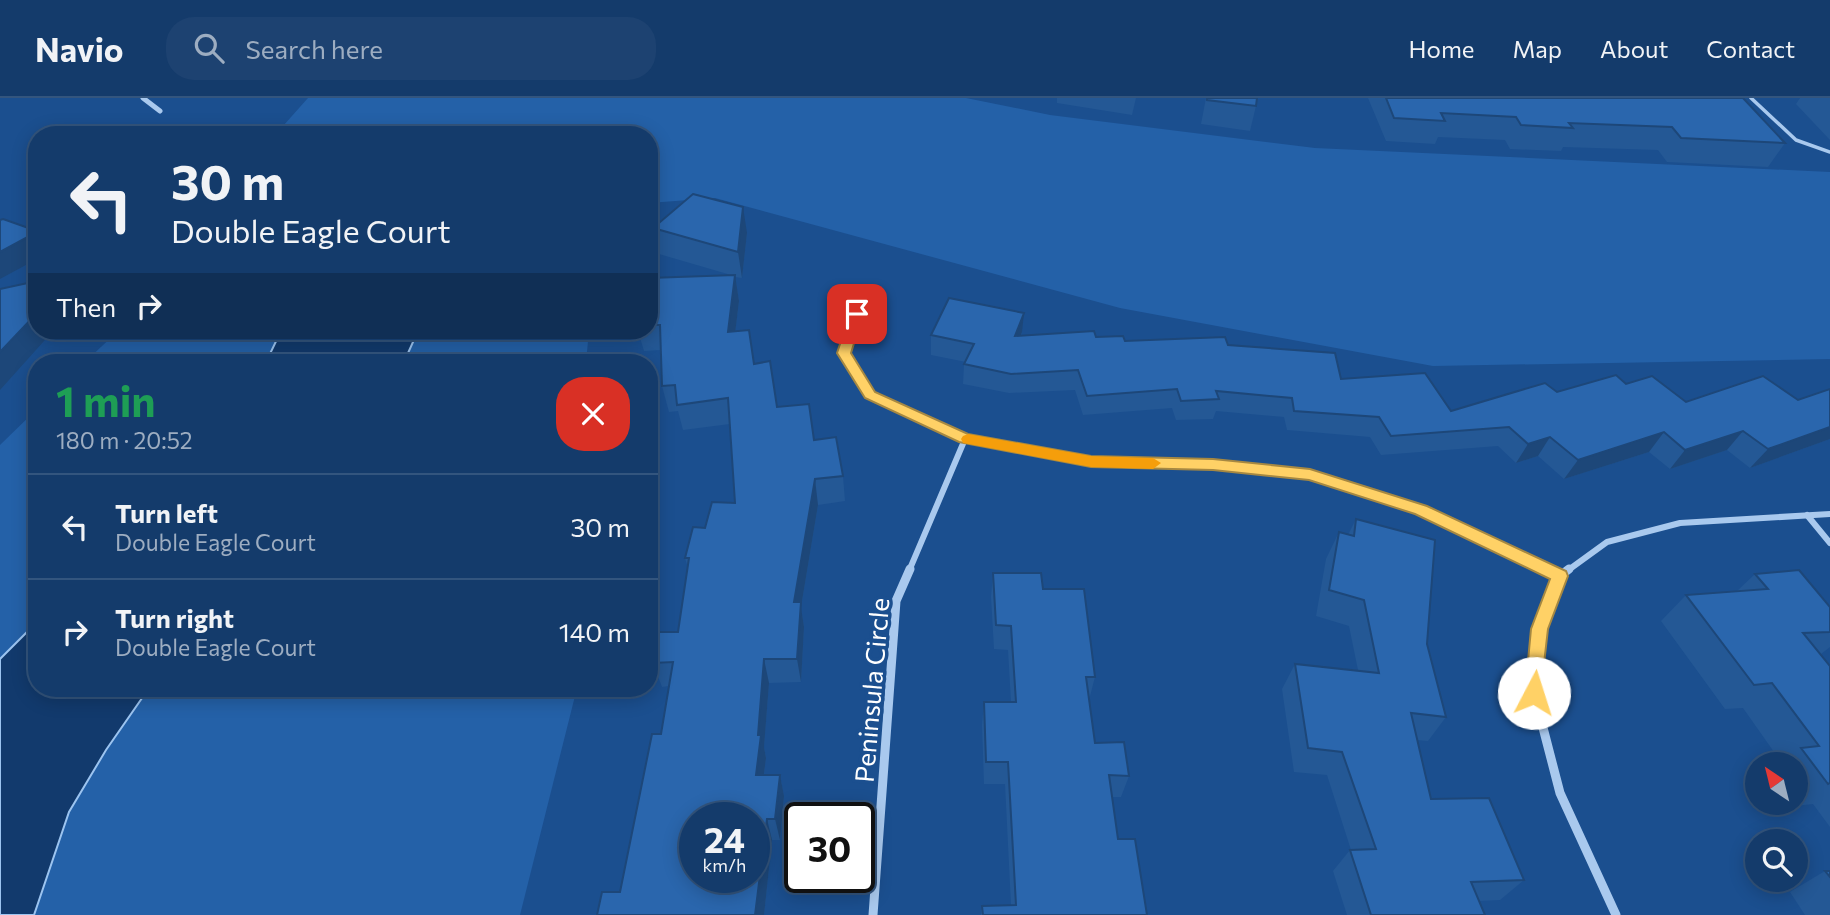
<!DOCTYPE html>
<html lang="en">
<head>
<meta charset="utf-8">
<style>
	:root { --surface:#143b6b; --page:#1d4271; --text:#f1f3f6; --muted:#9dadc1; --line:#33557e }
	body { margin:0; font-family:Commissioner,sans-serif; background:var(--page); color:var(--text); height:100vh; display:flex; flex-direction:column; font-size:26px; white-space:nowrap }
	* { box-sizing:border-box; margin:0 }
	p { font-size:23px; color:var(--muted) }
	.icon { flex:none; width:38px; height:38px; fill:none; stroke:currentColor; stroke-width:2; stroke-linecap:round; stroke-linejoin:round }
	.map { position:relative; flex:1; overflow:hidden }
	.panel { position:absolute; left:28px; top:256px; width:630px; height:343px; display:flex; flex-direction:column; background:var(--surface); border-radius:28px; box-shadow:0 4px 18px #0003,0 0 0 2px var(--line) }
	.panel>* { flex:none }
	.guide { position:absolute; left:28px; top:28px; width:630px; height:214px; border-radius:28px; box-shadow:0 4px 18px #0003,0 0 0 2px var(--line); background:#143b6b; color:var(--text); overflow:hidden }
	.needle { width:46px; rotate:325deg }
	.tools { position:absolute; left:1745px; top:654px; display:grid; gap:14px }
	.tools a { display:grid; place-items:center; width:63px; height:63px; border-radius:50%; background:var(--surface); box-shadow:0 4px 18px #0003,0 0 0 2px var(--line); font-size:35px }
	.speed { position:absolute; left:679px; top:704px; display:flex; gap:14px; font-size:35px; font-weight:700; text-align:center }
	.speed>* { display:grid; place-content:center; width:91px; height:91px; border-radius:50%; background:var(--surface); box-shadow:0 4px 18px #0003,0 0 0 2px var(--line); line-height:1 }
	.speed small { font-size:18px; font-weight:400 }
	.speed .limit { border:4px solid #111; border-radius:10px; background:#fff; color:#111 }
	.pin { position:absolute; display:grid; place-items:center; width:60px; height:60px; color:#fff; margin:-30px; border-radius:14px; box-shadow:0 4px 10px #0006 }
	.me { position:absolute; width:77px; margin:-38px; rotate:5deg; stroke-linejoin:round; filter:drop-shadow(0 0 5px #0008) }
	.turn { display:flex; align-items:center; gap:24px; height:147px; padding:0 28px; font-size:32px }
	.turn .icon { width:91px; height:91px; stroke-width:2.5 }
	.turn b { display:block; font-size:49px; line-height:60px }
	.then { display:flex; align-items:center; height:66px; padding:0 28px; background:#0003; gap:14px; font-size:26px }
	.round { display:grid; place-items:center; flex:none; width:74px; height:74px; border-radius:28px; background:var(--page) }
	.headline { display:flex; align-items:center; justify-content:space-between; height:119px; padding:0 28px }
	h1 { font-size:42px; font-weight:700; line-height:52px; color:#1e9e55 }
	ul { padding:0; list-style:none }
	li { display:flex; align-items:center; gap:21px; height:105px; padding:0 28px; border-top:2px solid var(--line) }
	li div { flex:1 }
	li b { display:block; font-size:26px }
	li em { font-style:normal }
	header { display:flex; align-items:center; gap:42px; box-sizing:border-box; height:98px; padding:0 35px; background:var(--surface); border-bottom:2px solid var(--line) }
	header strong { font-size:33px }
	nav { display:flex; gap:38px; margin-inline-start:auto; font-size:24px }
	.search { width:490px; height:63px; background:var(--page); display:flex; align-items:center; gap:18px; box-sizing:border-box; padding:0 24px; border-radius:28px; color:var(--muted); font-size:26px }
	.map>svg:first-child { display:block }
	.green { fill:#2461a8 }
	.water { fill:#123a6d; stroke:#9cc4f0; stroke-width:2 }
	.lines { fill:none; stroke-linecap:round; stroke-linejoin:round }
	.service { stroke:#a9c9ee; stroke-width:3.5 }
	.minor-far2 { stroke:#a9c9ee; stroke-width:5 }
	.minor-far1 { stroke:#a9c9ee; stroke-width:6 }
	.minor { stroke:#a9c9ee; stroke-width:9 }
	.wall { fill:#245895 }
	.shaded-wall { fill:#1d4779 }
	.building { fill:#2a66ad; stroke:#1d4779; stroke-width:2; fill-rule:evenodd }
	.route { fill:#ffd166; stroke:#a68842; stroke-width:2 }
	.slow { fill:#f59e0b }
	.labels { text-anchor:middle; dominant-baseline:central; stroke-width:7; stroke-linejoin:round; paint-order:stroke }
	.street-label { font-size:26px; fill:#fff; stroke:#1b4f8f }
</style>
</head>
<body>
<header>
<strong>Navio</strong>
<div class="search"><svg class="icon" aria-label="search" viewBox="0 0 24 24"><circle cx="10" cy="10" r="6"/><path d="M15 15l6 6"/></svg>Search here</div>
<nav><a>Home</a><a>Map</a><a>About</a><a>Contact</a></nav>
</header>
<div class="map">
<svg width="1830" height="817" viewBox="0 0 1830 817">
	<rect width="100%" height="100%" fill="#1b4f8f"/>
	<g class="green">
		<path d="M308,0H966L1050,17L1315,50L1830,74V261L1433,268L1120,210L715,100L649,105V37H275Z"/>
		<path d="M118,233H589L586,264H85Z"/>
		<path d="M37,311V590H577L520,817H0V347Z"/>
	</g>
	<g class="water">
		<path d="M281,233H418L404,264H266Z"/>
		<path d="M37,524V590H149L106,652L69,714L34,817H0V561Z"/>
	</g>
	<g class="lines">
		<path class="service" d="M1751,0L1796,42L1830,54"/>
		<path class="minor-far2" d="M143,0L160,13"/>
		<g class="minor-far1">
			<path d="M857,216L844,255L870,297L965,341L1091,363L1213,367L1309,377L1421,412L1549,473"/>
			<path d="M1807,417L1830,445"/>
			<path d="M909,473L965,341"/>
			<path d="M1567,473L1607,444L1680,425L1830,416"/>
		</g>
		<g class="minor">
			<path d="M1546,471L1560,478"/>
			<path d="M1569,471L1560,478L1540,532L1534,595L1560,695L1616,817"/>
			<path d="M873,817L896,503L910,471"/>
		</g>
	</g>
	<g class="wall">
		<path d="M1057,0H1136L1132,17L1057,5Z"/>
		<path d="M1206,0H1257L1256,8L1250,33L1201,26Z"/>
		<path d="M1368,0H1743L1785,45L1768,69L1667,64L1658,52L1563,49L1561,53L1510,51L1505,42L1438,39L1435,46L1386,43Z"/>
		<path d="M1800,0H1830V42L1796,6Z"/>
		<path d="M653,130L747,135L742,180L735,179L739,203L735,234L754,265L777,309L814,342L843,378L845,403L818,407L801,509L804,529L801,584L769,585L764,649L766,660L764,677H780L784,698L780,742H772L764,817H597L620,794L661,636L669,588L662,589L653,565L678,534L688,470L685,460L705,430L735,405L730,326L683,332L678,313L669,314L662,288L661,252L644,253L638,233H649V180L731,177L659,156Z"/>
		<path d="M1022,234L1021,237L1096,239L1125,243L1228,247L1341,281L1451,313L1557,294L1626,286L1686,304L1798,302L1830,291V341L1750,370L1727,352L1670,371L1649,354L1564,381L1538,358L1516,365L1498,348L1381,357L1370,339L1287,332L1284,319L1216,313L1213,321L1176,322L1172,310L1083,317L1075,292L1009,295L963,286L964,266L966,264L931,257V237Z"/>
		<path d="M1356,421L1427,546L1446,619L1428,643L1417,642L1431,701L1524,782L1500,802L1479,803L1485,817H1347L1333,773L1350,752H1351L1327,677L1294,674L1282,591L1295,566L1358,572L1349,528L1316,518L1326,461L1339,434L1348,437Z"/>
		<path d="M993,475L1043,491L1095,579L1089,602L1095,645L1129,678L1121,699H1112L1118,741L1147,817H981L982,808L1011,807L1005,686H984L982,627L984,604H1011L1008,552L994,551L991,499Z"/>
		<path d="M1755,476L1830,509V549L1821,556L1830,568V729L1813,706L1795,708L1792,705H1796V667H1778L1781,664L1743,610L1725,611L1661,523L1686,497L1737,493Z"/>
		<path d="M1825,773H1830V817H1805L1790,794Z"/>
	</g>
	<g class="shaded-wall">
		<path d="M743,109L747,135L742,180L738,154Z"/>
		<path d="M37,134V161L0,181V154Z"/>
		<path d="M735,177L739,203L732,260L728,234Z"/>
		<path d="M37,215V233H55H53L0,292V254Z"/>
		<path d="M1024,215L1022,234L1013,257L1015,238Z"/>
		<path d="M1830,329V341L1750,370L1768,351Z"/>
		<path d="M1743,333L1727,352L1670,371L1685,352Z"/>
		<path d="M1664,334L1649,354L1564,381L1578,362Z"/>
		<path d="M1550,339L1538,358L1516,365L1528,346Z"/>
		<path d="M815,381L818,407L801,509L804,529L801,584L797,561L794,504Z"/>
		<path d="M764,561L769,585L764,649L766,660L761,699L756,677L758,637Z"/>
		<path d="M780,677L784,698L780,742L775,721Z"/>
		<path d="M767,721L772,742L764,817H755Z"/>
	</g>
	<g class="building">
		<path d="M1207,0H1257L1256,8L1207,2Z"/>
		<path d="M1386,0H1743L1785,45L1681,40L1672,29L1569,25L1573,30L1521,27L1516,19L1441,15L1445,23L1394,20Z"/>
		<path d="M693,96L743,109L738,154L653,130Z"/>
		<path d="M3,121L37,133V134L0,154V122Z"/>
		<path d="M735,177L728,234L749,232L754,266L770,263L777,309L809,306L814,342L836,339L843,378L815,381L794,504H801L797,561H764L758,637H761L756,677H780L775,721H767L755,817H597L602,794H620L652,636H661L673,564L653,565L659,534H678L689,460H685L693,429L705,430L712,404L735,405L728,300L677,307L675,287L662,288L660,227H649V180ZM695,719H754V779H695Z"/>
		<path d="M37,183V215L0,254V191Z"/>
		<path d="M949,200L1024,215L1015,238L1094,233L1096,239L1123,238L1125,243L1225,239L1228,247L1335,255L1341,281L1425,275L1451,313L1545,285L1557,294L1616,277L1626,286L1652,278L1686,304L1763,278L1798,302L1830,291V329L1768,351L1743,333L1685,352L1664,334L1578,362L1550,339L1528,346L1509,329L1391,338L1379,319L1294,313L1292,300L1216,293L1219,301L1181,303L1177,291L1087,298L1078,272L1011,276L964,266L974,246L931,237Z"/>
		<path d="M1356,421L1435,442L1427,546L1446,619L1411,615L1431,701L1489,700L1524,782L1471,784L1485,817H1371L1350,752L1376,751L1342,654L1308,650L1295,566L1379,575L1364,502L1329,492L1339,434L1354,438Z"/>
		<path d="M1799,472L1830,509V534L1803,535L1830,568V685L1828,686L1801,650L1819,648L1772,585L1754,587L1686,497L1768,491L1755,476Z"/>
		<path d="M993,475H1041L1043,491H1084L1095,579H1086L1095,645L1124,644L1129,678L1109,677L1118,741H1135L1147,817H983L982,808L1016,807L1008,664H986L984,604H1016L1011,528L996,527Z"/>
		<path d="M1825,773H1830V779Z"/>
	</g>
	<path class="route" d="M857,212L863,216L851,255L875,294L968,336L1091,358L1213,361L1310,371L1427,408L1566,473L1568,478L1548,531L1540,600L1534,603L1527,600L1525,595L1531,531L1550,481L1415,416L1309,382L1213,372L1091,369L959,344L865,300L837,255L850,216Z"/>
	<path class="slow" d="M968,336L1091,358L1153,360L1161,365L1153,371L1091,369L963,345L961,341L963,338Z"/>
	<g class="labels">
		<g class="street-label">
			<text transform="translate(871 592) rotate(-85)">Peninsula Circle</text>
		</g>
	</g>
</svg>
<div class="tools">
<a><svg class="needle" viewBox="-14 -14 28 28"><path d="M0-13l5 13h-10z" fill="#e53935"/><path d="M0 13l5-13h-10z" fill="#9dadc1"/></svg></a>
<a><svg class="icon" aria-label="search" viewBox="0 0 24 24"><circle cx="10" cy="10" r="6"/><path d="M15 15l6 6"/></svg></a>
</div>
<div class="speed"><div>24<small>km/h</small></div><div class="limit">30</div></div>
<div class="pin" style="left:857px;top:216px;background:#d93025"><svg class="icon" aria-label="arrive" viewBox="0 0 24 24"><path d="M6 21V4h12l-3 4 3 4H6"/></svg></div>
<svg class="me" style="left:1534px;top:595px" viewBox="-20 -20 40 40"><circle r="19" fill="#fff"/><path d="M0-13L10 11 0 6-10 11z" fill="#ffd166"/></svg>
<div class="guide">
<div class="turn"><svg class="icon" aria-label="left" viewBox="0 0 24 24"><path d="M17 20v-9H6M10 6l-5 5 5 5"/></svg><div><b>30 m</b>Double Eagle Court</div></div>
<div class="then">Then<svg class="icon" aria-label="right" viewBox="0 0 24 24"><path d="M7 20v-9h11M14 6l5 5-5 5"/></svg></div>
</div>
<section class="panel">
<div class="headline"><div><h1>1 min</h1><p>180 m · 20:52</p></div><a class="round" style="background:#d93025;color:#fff"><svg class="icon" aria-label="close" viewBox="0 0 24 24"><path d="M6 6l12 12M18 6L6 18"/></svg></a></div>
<ul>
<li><svg class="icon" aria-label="left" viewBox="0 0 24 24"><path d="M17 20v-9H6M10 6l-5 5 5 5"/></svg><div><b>Turn left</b><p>Double Eagle Court</p></div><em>30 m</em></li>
<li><svg class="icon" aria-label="right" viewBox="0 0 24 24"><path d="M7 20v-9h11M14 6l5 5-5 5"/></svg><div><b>Turn right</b><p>Double Eagle Court</p></div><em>140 m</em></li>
</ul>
</section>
</div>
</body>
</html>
